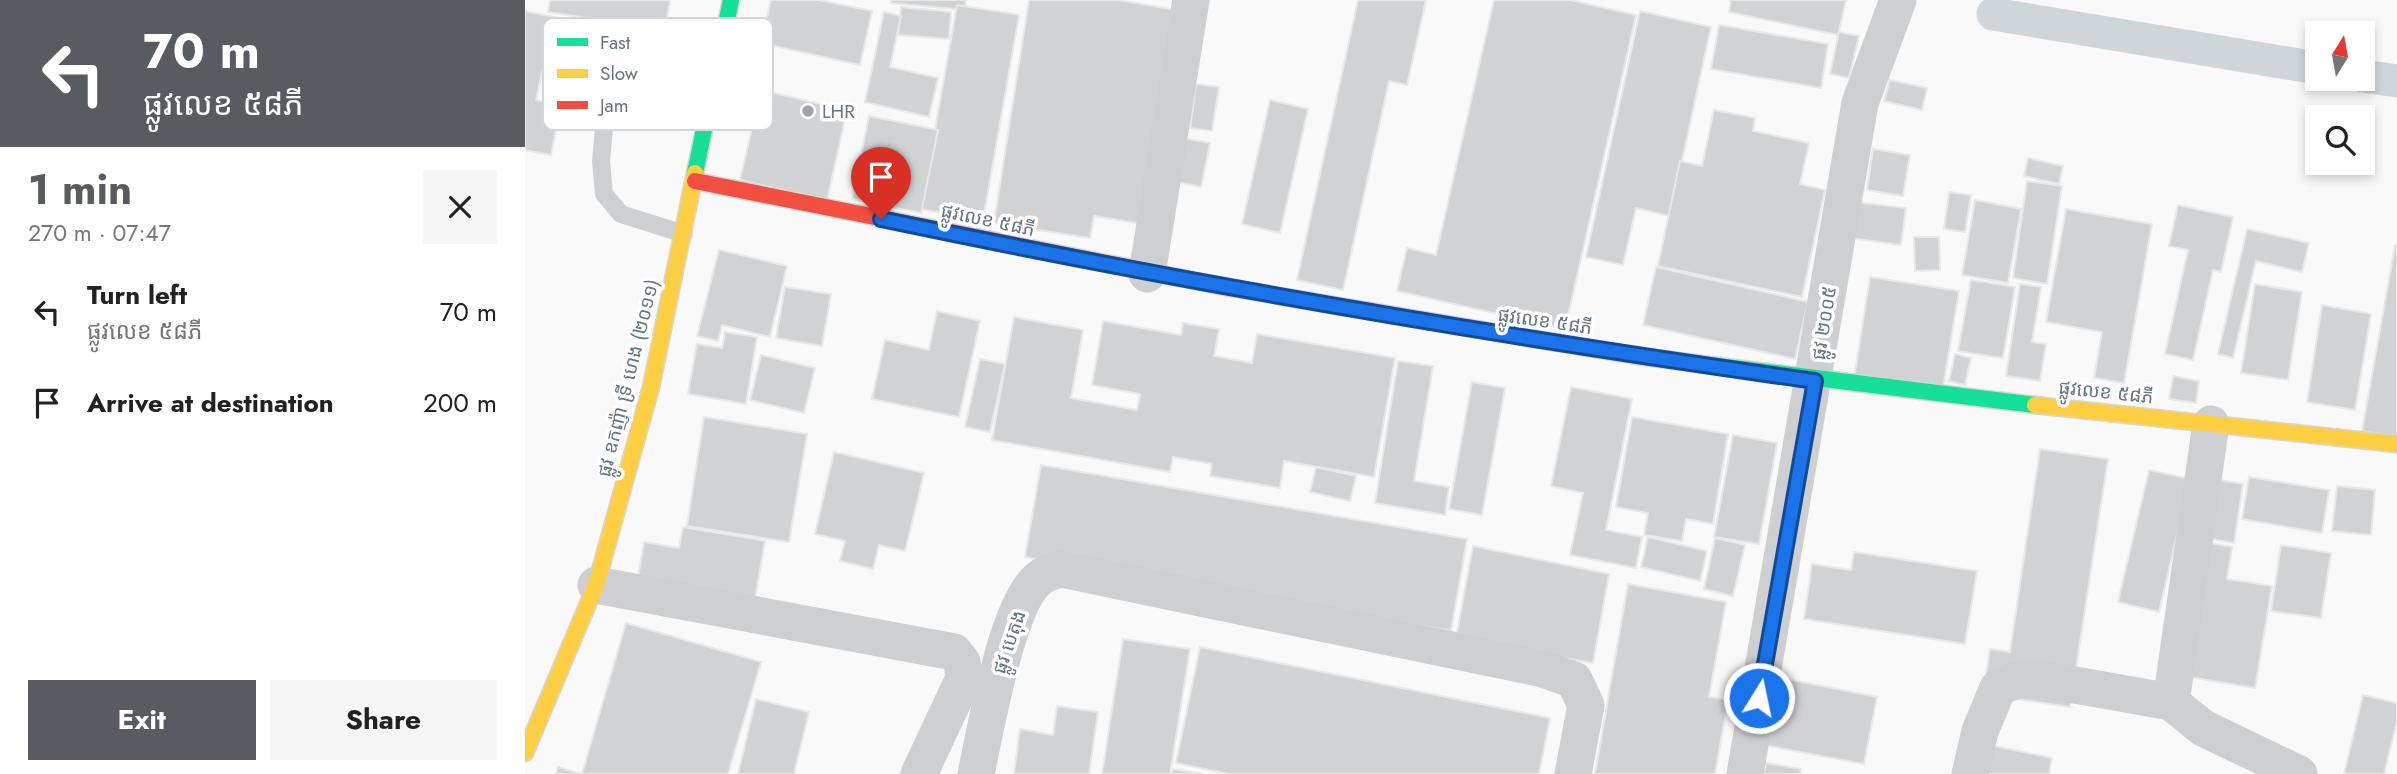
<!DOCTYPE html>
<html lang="en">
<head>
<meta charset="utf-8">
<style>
	:root { --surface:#fff; --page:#f6f6f6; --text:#222; --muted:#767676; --accent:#585c60 }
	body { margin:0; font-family:Jost,"Noto Sans Khmer",sans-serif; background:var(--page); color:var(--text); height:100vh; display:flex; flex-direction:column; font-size:26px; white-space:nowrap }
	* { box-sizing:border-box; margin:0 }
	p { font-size:23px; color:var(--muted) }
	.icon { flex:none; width:38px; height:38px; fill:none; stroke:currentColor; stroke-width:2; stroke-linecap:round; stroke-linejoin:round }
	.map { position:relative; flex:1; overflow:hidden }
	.details { display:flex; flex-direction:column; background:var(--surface); width:525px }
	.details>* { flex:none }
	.top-card { background:#585c60; color:#fff; overflow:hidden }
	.needle { width:46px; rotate:11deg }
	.fabs { position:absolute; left:1780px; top:21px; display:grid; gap:14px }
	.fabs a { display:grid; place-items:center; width:70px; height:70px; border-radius:0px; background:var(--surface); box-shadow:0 4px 10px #0003; font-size:35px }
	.pin { position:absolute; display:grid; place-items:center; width:60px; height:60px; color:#fff; margin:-72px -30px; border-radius:50% 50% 50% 0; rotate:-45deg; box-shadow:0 0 7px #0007 }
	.pin .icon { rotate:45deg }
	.me { position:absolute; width:77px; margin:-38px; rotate:10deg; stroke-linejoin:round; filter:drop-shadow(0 0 5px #0008) }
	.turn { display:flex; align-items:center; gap:24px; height:147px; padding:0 28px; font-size:32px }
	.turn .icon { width:91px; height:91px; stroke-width:2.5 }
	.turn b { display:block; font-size:49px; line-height:60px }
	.round { display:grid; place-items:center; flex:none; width:74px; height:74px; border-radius:0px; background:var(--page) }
	.head { display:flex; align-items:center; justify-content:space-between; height:119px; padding:0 28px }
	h1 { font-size:42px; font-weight:700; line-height:52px; color:var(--accent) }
	.cta { display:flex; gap:14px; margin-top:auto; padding:14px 28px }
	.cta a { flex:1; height:80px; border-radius:0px; background:var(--accent); color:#fff; font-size:28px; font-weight:700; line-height:80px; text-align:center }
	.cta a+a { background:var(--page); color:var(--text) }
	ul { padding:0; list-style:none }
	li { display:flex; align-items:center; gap:21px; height:91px; padding:0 28px }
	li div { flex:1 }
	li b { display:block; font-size:26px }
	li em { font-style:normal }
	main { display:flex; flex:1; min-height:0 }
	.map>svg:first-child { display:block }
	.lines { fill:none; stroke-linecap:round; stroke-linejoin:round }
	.canal { stroke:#ced6d9; stroke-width:33 }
	.building { fill:#d0d2d3; stroke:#e8e8e8; stroke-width:2 }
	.fast-casing { stroke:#d5d6d7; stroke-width:19 }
	.slow-casing { stroke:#d5d6d7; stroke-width:19 }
	.jam-casing { stroke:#d5d6d7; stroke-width:19 }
	.lane { stroke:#cecfd0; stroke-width:18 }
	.street { stroke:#cecfd0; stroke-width:37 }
	.fast { stroke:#16e098; stroke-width:16 }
	.slow { stroke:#ffcf43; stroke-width:16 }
	.jam { stroke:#f24e42; stroke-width:16 }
	.route-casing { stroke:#114b97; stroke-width:18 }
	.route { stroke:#1a73e8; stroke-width:12 }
	.poi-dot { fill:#99a4ac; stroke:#fff; stroke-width:2.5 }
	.labels { text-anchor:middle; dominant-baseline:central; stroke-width:7; stroke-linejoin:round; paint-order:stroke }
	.poi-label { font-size:19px; fill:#657683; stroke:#fff; text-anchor:start }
	.street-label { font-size:19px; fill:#657683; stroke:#fff }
	.key { fill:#fff; stroke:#d1d6da; stroke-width:2 }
	.key-label { font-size:19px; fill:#657683 }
</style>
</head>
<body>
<main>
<section class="details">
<div class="top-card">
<div class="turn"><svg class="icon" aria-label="left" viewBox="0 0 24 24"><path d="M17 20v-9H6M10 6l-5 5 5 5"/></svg><div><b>70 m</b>ផ្លូវលេខ ៥៨ភី</div></div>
</div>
<div class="head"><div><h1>1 min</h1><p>270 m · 07:47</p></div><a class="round"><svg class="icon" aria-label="close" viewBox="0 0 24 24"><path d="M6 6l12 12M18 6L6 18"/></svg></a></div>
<ul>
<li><svg class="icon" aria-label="left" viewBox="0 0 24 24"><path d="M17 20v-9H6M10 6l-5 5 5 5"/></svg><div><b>Turn left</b><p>ផ្លូវលេខ ៥៨ភី</p></div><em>70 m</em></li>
<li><svg class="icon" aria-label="arrive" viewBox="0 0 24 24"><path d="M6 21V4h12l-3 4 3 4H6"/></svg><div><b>Arrive at destination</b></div><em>200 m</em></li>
</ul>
<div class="cta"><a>Exit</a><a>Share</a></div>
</section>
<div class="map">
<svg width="1872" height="774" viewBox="0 0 1872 774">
	<rect width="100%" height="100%" fill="#f9f9f9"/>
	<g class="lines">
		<g class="canal">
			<path d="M1468,14L1792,68"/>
			<path d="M1838,76L1872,81"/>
		</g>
	</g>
	<g class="building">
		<path d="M25,0H145L140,30L23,12Z"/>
		<path d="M246,0H294L347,11L335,65L236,43Z"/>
		<path d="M366,0H441L440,10L366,3Z"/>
		<path d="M504,0H593L652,10L618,224L569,216L565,238L469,223Z"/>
		<path d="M833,0H901L882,85L864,81L818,290L772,280Z"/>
		<path d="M969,0H1045L1111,15L1040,329L872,291L882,248L911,255Z"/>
		<path d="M1206,0H1321L1313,35L1204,12Z"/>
		<path d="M432,5L494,15L458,220L396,209Z"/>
		<path d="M376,7L426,12L424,39L373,35Z"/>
		<path d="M0,11L46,21L35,76L17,72L11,100L36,105L26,155L0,150Z"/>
		<path d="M1115,11L1186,27L1145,216L1111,208L1098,265L1061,257Z"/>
		<path d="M359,12L376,16L365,67L413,78L404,117L340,102Z"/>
		<path d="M1194,25L1303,44L1296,88L1186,69Z"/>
		<path d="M1314,32L1334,36L1324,78L1305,74Z"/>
		<path d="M1365,80L1402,88L1397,110L1359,101Z"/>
		<path d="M671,84L694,87L687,131L665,128Z"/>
		<path d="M236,90L322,110L302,200L215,180Z"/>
		<path d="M745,100L783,109L755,233L717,224Z"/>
		<path d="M1189,110L1230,118L1228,131L1284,143L1275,184L1300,190L1277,297L1133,266L1155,161L1177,166Z"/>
		<path d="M344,116L413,130L396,213L327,199Z"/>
		<path d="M658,138L685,143L676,187L648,181Z"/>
		<path d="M1348,149L1385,155L1378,196L1342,190Z"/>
		<path d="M1503,158L1538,166L1534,184L1499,176Z"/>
		<path d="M1502,181L1537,186L1522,284L1488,278Z"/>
		<path d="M1424,192L1446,195L1440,232L1419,229Z"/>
		<path d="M1450,200L1496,209L1483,283L1437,275Z"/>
		<path d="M1322,201L1381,208L1376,245L1318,237Z"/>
		<path d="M1653,205L1708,217L1696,272L1688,270L1668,360L1640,354L1663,250L1644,246Z"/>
		<path d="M1541,209L1627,224L1599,383L1569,378L1577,332L1521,322Z"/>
		<path d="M1722,229L1784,243L1777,272L1731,261L1708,358L1693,354Z"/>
		<path d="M1389,237H1414L1415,270L1390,271Z"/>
		<path d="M1870,246H1872V437L1837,431Z"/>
		<path d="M194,250L262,266L245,337L197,325L193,341L172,336Z"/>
		<path d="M1131,267L1283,302L1270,359L1118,325Z"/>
		<path d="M1345,277L1434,291L1417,393L1329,379Z"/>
		<path d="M1446,280L1490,287L1478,358L1433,351Z"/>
		<path d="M1495,284L1516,287L1507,342L1521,344L1515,381L1481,376Z"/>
		<path d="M1730,284L1777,292L1763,380L1716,373Z"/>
		<path d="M260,287L306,294L297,346L251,338Z"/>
		<path d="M1797,305L1846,314L1830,410L1782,402Z"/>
		<path d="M412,311L455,321L434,417L347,399L360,340L404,350Z"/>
		<path d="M489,317L558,330L546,398L612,410L615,394L567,385L578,321L656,335L658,323L694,329L689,356L727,363L732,334L870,358L849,477L759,461L755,488L685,476L687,464L648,457L645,472L467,440Z"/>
		<path d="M200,332L232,337L221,404L163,394L172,344L197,348Z"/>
		<path d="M1430,354L1446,358L1440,385L1424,381Z"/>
		<path d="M236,355L290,368L279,413L225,400Z"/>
		<path d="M455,359L480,364L465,432L440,427Z"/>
		<path d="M873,361L908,366L889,481L924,487L920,515L850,503Z"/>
		<path d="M1648,376L1674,381L1671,403L1644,399Z"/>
		<path d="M947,382L980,388L957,515L924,509Z"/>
		<path d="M1046,387L1107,399L1081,530L1117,537L1111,568L1045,555L1058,493L1026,486Z"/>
		<path d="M179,417L282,434L264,542L162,526Z"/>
		<path d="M1107,417L1203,434L1188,524L1161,519L1157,541L1119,535L1123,513L1091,507Z"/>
		<path d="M1208,435L1252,443L1234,544L1189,537Z"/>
		<path d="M1515,449L1583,459L1545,707L1458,694L1465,649L1485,652Z"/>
		<path d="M309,452L399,473L380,551L354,545L348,569L315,561L320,541L290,534Z"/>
		<path d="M516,465L942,539L926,631L500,557Z"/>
		<path d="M791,467L831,476L825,501L785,492Z"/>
		<path d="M1624,470L1665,479L1634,612L1593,602Z"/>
		<path d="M1678,477L1718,484L1709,543L1669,536Z"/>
		<path d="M1724,477L1804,490L1797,533L1717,519Z"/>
		<path d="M1812,486L1850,490L1846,535L1807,531Z"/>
		<path d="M158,527L240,541L227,616L110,595L119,542L154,548Z"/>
		<path d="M1123,537L1182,551L1175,581L1116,567Z"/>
		<path d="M1190,538L1220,545L1208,596L1179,589Z"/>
		<path d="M1680,542L1707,547L1702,579L1747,586L1730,688L1647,674Z"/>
		<path d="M1756,545L1806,553L1796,618L1746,611Z"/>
		<path d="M948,546L1084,574L1068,663L931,638Z"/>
		<path d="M1329,552L1452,571L1440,644L1279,619L1287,564L1326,570Z"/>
		<path d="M1103,584L1201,602L1184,697L1203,700L1190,774H1070Z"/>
		<path d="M101,623L236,662L203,774H57Z"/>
		<path d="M598,639L665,649L645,774H577Z"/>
		<path d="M675,647L1025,718L1014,774H703L651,763Z"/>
		<path d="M1252,677L1352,697L1339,764L1239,745Z"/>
		<path d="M1838,695L1872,703V721L1859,774H1819Z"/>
		<path d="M231,699L284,712L269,774H213Z"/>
		<path d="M532,706L573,712L564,774H489L495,729L528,735Z"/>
		<path d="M1460,744L1527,758L1524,774H1453Z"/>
		<path d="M1241,763L1276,769L1275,774H1239Z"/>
		<path d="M33,767L56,774H31Z"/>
		<path d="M648,769L677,774H647Z"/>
	</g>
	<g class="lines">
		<defs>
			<g id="fast">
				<path d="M170,173L206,0"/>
				<path d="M1112,356L1510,405"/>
			</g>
			<g id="slow">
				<path d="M701,287L1112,356"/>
				<path d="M1510,405L1872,444"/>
				<path d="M0,753L71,585L126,387L170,173"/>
			</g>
			<path id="jam" d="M170,181L701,287"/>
		</defs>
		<use href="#fast" class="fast-casing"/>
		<use href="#slow" class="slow-casing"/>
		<use href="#jam" class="jam-casing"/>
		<path class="lane" d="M87,39L76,161L79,194L96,214L159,234"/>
		<g class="street">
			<path d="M622,274L666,0"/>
			<path d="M71,585L429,652L437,662L439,678L394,774"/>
			<path d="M1646,702L1686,424"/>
			<path d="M451,774C460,733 482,599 516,577C521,573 530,571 536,569L1018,669L1049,680L1061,705L1048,774"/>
			<path d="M1220,774L1335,103L1373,0"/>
			<path d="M1445,774L1455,731L1473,688L1494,679H1516L1646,702L1678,728L1774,774"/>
		</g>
		<use href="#fast" class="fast"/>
		<use href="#slow" class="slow"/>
		<use href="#jam" class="jam"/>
	</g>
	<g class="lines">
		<defs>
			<path id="route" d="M356,219C666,284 977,337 1290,381L1234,698"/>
		</defs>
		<use href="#route" class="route-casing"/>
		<use href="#route" class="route"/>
	</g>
	<circle class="poi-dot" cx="283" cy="111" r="7"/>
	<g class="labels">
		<g class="poi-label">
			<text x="297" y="111">LHR</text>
		</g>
		<g class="street-label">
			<text transform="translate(463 220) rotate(12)">ផ្លូវលេខ ៥៨ភី</text>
			<text transform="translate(1020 321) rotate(8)">ផ្លូវលេខ ៥៨ភី</text>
			<text transform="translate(1299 323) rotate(-81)">ផ្លូវ ២០០៥</text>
			<text transform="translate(103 378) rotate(-76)">ផ្លូវ ឧកញ៉ា ទ្រី ហេង (២០១១)</text>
			<text transform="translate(1581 392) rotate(6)">ផ្លូវលេខ ៥៨ភី</text>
			<text transform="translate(484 642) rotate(-71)">ផ្លូវ បេតុង</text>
		</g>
	</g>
	<rect x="18" y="18" width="230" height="112" rx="10" class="key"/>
	<rect x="32" y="38" width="31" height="8" fill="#16e098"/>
	<rect x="32" y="69" width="31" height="9" fill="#ffcf43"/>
	<rect x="32" y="101" width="31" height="8" fill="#f24e42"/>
	<g class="key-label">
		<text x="75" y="49">Fast</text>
		<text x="75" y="80">Slow</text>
		<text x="75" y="112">Jam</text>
	</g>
</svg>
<div class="fabs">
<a><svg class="needle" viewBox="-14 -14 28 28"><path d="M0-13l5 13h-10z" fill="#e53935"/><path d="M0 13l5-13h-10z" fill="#767676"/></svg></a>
<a><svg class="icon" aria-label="search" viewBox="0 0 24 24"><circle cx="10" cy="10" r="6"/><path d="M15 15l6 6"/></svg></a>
</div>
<div class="pin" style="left:356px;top:219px;background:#d93025"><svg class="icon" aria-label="arrive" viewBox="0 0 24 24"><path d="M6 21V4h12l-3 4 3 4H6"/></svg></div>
<svg class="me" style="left:1234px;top:698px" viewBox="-20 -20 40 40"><circle r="17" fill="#1a73e8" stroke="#fff" stroke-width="3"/><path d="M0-11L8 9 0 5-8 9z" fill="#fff"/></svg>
</div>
</main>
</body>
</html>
